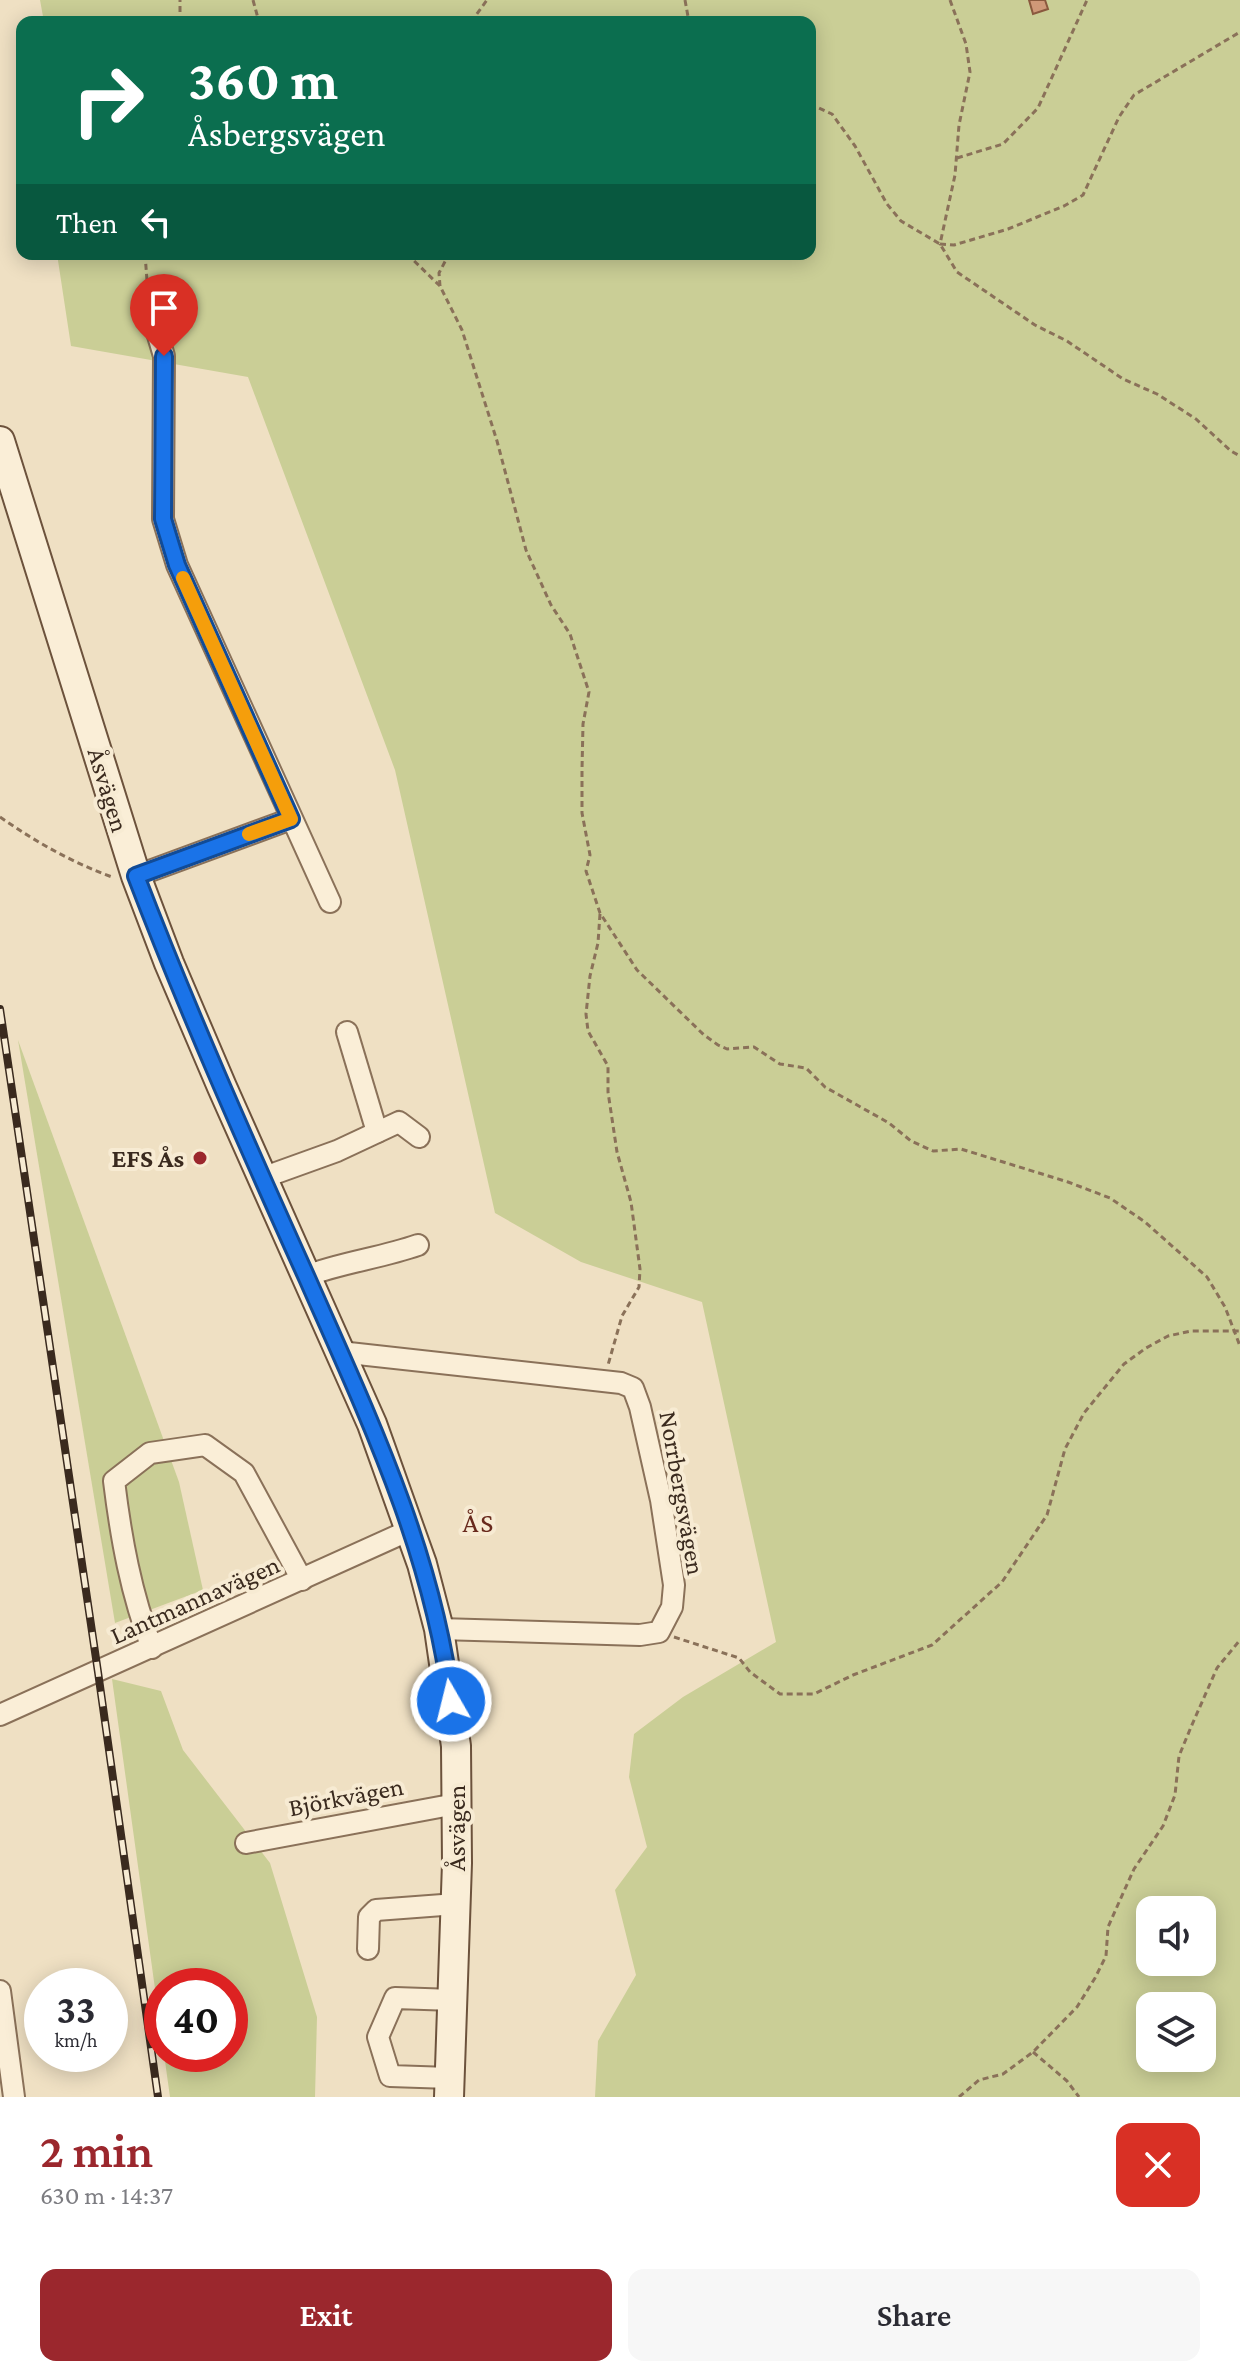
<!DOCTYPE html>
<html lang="en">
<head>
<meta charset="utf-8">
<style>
	:root { --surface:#fff; --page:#f7f7f7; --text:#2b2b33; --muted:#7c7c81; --accent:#9b272d }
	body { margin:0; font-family:"Crimson Pro",serif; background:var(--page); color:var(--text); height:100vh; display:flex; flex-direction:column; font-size:30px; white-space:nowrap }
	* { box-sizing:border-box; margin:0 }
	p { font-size:26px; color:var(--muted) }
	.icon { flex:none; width:44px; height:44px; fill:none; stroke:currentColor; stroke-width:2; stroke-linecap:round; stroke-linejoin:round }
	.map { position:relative; height:2097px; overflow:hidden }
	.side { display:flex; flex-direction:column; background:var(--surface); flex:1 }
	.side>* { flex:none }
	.guide { position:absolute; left:16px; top:16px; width:800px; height:244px; border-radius:16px; box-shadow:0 4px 20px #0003; background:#0b6e4f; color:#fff; overflow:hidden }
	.controls { position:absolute; left:1136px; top:1896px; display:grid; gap:16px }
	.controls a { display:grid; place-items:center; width:80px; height:80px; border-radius:16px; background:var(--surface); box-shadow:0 4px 20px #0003; font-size:40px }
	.speed { position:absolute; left:24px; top:1968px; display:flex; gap:16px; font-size:40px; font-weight:700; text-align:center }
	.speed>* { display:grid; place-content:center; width:104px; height:104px; border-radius:50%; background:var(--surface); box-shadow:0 4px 20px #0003; line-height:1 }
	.speed small { font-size:20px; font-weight:400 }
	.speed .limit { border:12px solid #d22; background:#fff; color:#111 }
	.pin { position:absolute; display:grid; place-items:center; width:68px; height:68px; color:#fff; margin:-82px -34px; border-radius:50% 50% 50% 0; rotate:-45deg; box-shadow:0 0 8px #0007 }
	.pin .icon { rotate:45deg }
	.me { position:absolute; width:88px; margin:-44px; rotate:352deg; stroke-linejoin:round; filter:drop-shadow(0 0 6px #0008) }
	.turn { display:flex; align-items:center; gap:28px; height:168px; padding:0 40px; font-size:36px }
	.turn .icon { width:104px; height:104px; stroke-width:2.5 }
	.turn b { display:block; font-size:56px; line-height:68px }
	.then { display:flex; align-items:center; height:76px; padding:0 40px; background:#0003; gap:16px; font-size:30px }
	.round { display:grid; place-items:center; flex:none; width:84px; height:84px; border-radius:16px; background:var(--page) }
	.headline { display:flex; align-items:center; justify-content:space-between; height:136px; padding:0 40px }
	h1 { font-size:48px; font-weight:600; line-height:60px; color:var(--accent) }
	.button { display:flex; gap:16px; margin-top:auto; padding:16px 40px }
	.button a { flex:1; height:92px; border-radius:16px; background:var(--accent); color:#fff; font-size:32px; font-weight:600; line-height:92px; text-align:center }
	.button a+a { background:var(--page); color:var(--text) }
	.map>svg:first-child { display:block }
	.green { fill:#cace96; fill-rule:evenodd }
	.building { fill:#cf9878; stroke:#8a593e; stroke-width:2 }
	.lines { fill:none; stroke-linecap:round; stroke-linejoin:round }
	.street-casing { stroke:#8a7159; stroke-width:24 }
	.secondary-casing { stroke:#6c523c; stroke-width:32 }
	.path { stroke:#8a7159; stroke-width:3; stroke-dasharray:6 4; stroke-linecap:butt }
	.street { stroke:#faeed7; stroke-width:20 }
	.secondary { stroke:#faeed7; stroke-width:28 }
	.rail-casing { stroke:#3a2a1e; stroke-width:8 }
	.rail { stroke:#f7ebd3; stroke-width:5; stroke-dasharray:15; stroke-linecap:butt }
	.route-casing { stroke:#114b97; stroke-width:20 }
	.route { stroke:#1a73e8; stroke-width:14 }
	.slow { stroke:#f59e0b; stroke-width:14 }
	.poi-dot { fill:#9b272d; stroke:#f7ebd3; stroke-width:3 }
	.labels { text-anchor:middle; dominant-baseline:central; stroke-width:8; stroke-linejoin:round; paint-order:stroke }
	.street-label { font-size:26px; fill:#3a2a1e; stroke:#f7ebd3 }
	.poi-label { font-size:26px; font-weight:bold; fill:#3a2a1e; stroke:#f7ebd3; text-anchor:end }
	.neighbourhood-label { font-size:28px; letter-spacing:2px; fill:#68291c; stroke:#f7ebd3 }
</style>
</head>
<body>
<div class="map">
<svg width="1240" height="2097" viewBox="0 0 1240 2097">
	<rect width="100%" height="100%" fill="#efe0c3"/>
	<g class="green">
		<path d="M40,0H1240V2097H595L598,2041L636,1975L615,1890L647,1847L629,1777L634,1734L683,1697L776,1642L702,1302L581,1262L495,1213L395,770L248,377L71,346L57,254H810V22H44ZM1150,1910H1202V1962H1150ZM1150,2006H1202V2058H1150Z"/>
		<path d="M18,1040L179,1482L203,1590L115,1623Z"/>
		<path d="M112,1679L161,1691L183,1750L270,1863L317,2017L315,2097H170L164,2054H230V1986H162V2039Z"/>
	</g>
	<path class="building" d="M1029,0H1045L1048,9L1033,14Z"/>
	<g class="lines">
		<defs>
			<g id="street">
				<path d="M151,312L164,356L163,519L177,565L330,902"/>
				<path d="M136,876L291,819"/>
				<path d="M347,1032L377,1132"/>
				<path d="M262,1178L337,1151L399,1122L419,1137"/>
				<path d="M306,1276C343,1262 381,1258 418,1245"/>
				<path d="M340,1352L621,1383L633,1388L640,1407L661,1500L674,1585L672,1607L659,1632L640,1635L439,1629"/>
				<path d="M152,1648C131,1594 121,1538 114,1481L150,1453L205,1445L244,1473L302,1580"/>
				<path d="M0,1715L410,1530"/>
				<path d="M246,1843L456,1804"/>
				<path d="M368,1949L369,1917L376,1910L456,1904"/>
				<path d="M0,1991L14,2097"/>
				<path d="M450,2078L390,2076L378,2037L395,1998L454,2000"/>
			</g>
			<path id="secondary" d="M0,441L136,876L169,963L222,1087L372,1424L422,1564L439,1629L456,1746L457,1863L449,2097"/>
		</defs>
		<use href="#street" class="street-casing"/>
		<use href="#secondary" class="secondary-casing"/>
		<g class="path">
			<path d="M253,0L259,22"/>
			<path d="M685,0L689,22"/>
			<path d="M950,0L966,44L970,72L959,125L955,175L940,244L954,245L1008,229L1064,206L1083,195L1119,117L1134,95L1240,32"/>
			<path d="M180,22V0"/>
			<path d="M471,22L487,0"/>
			<path d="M810,104L832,114L855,146L887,204L901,221L940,244L957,272L1035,325L1067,341L1123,379L1157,394L1196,419L1231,451L1240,456"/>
			<path d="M957,158L1003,144L1038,108L1087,0"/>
			<path d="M145,254L148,294"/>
			<path d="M407,254L440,286L462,330L497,441L526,550L551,605L570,634L589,692L583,724L582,770V813L590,855L586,871L600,913L637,970L704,1035L718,1045L727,1049L754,1047L780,1064L806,1068L825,1087L889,1123L911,1141L933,1151L961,1149L1068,1182L1110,1198L1145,1222L1207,1277L1225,1307L1240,1346"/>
			<path d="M440,286L439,273L449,254"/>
			<path d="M0,817C36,842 71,862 112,877"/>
			<path d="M600,914L598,943L590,976L586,1014L588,1031L608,1066V1092L617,1152L631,1202L640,1269L639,1287L622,1316L608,1365"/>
			<path d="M674,1637L739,1658L750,1672L780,1694H814L853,1675L932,1645L1002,1582L1047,1515L1065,1449L1084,1413L1124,1364L1146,1348L1168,1336L1191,1331H1240"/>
			<path d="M1033,2052L1067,2081L1079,2097"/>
			<path d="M959,2097L979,2080L1003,2074L1033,2052L1077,2007L1095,1978L1106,1956L1108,1927L1120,1900L1134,1869L1163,1826L1175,1795L1179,1756L1191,1727L1217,1668L1240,1640"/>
		</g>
		<use href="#street" class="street"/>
		<use href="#secondary" class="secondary"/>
		<defs>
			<path id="rail" d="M0,1009L98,1672L158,2097"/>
		</defs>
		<use href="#rail" class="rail-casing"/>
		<use href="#rail" class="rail"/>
	</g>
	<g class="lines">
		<defs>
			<path id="route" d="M164,356L163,519L177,565L291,819L136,876C188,1012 247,1145 307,1278C367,1414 433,1552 451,1701"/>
		</defs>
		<use href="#route" class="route-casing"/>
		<use href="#route" class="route"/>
		<path class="slow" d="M183,578L291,819L249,834"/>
	</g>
	<circle class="poi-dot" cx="200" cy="1158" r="8"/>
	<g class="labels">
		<g class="street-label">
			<text transform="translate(108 790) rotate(73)">Åsvägen</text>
			<text transform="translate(682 1493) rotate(80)">Norrbergsvägen</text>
			<text transform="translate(195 1600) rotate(-24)">Lantmannavägen</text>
			<text transform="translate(346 1797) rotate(-11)">Björkvägen</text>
			<text transform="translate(456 1828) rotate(-90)">Åsvägen</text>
		</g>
		<g class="poi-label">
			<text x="184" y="1158">EFS Ås</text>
		</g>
		<g class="neighbourhood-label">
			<text x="479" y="1522">ÅS</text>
		</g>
	</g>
</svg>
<div class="controls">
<a><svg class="icon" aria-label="sound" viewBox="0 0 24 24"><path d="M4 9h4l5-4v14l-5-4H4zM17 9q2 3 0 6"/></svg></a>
<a><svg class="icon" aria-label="layers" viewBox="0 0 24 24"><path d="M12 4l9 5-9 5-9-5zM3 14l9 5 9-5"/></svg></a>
</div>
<div class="speed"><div>33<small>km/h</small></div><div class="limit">40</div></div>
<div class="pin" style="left:164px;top:356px;background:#d93025"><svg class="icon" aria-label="arrive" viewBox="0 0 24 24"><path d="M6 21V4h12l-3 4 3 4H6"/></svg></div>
<svg class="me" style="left:451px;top:1701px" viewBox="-20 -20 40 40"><circle r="17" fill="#1a73e8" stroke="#fff" stroke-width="3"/><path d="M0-11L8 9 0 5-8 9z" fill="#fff"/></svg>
<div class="guide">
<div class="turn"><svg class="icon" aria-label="right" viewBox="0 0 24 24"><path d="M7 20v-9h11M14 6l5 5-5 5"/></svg><div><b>360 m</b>Åsbergsvägen</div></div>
<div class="then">Then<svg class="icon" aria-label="left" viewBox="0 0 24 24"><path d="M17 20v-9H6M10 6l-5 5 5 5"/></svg></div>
</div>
</div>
<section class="side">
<div class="headline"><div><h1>2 min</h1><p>630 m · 14:37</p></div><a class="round" style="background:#d93025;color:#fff"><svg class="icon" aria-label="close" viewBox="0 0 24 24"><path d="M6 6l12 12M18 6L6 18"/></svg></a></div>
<div class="button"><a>Exit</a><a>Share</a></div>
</section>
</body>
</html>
